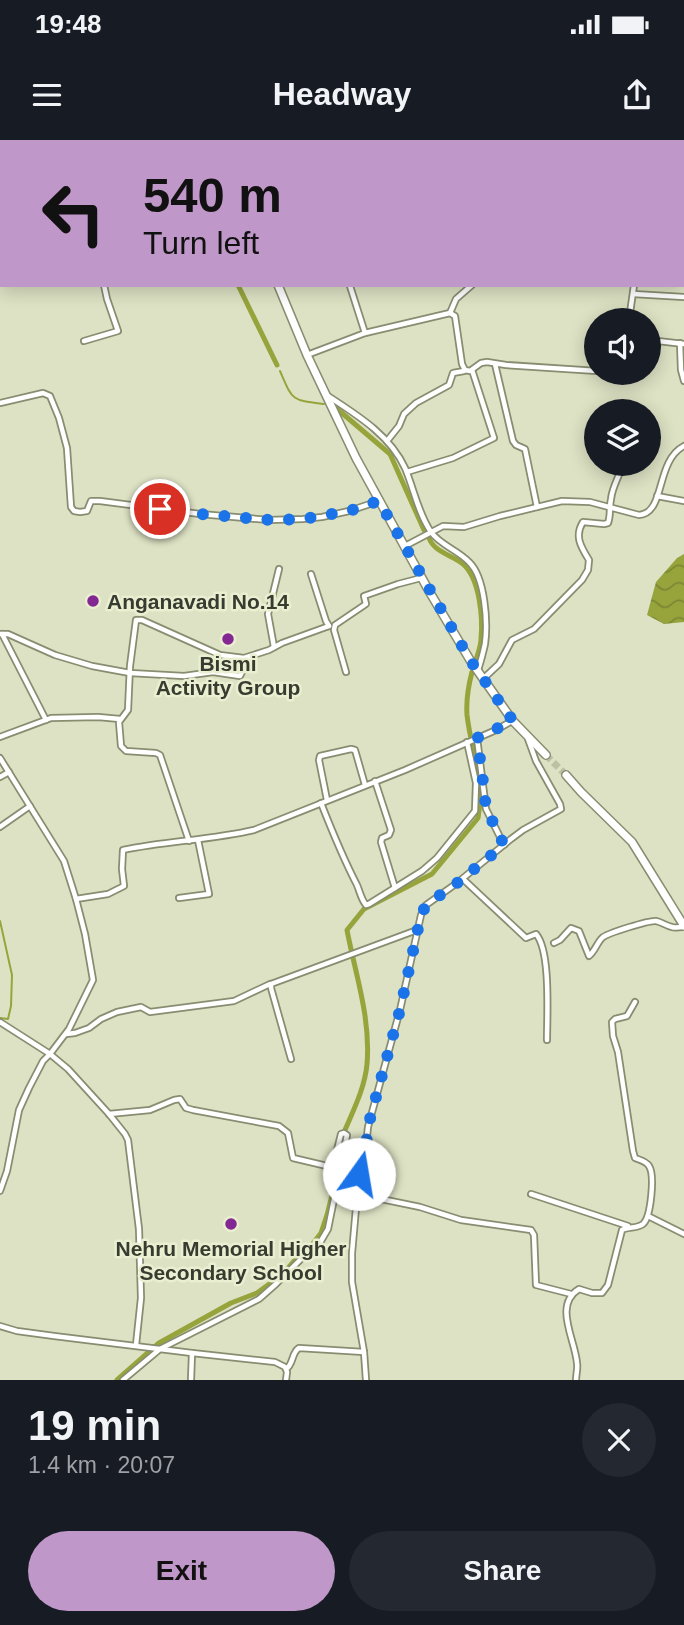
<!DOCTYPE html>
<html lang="en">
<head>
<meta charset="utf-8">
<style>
	:root { --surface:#171b24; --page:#242831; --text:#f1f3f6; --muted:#9ea1a6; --accent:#c097c9 }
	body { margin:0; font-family:Helvetica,sans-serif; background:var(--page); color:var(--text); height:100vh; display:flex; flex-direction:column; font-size:26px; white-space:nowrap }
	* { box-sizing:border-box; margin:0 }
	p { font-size:23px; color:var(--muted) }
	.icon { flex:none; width:38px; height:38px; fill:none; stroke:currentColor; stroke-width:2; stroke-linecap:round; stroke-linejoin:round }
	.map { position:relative; height:1240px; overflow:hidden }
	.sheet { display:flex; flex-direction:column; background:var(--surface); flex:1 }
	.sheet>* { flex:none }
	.hud { position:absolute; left:0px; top:0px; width:684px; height:147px; box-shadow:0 4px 18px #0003; background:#c097c9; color:#111; overflow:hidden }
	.fabs { position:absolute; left:584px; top:168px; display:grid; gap:14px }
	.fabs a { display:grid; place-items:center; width:77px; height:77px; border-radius:50%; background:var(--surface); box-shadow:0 4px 18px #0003; font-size:35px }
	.pin { position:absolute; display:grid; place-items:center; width:60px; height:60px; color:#fff; margin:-30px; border:4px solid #fff; border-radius:50%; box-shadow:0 2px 7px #0007 }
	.me { position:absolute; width:77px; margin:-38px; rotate:13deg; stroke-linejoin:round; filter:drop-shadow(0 0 5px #0008) }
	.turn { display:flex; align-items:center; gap:24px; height:147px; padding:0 28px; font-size:32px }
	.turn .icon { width:91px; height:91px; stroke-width:2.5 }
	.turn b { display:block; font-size:49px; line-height:60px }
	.round { display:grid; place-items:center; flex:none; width:74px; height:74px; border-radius:37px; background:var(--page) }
	.head { display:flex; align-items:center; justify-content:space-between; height:119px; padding:0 28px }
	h1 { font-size:42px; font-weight:800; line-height:52px }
	.action { display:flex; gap:14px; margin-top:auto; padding:14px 28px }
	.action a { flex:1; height:80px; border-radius:42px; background:var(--accent); color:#111; font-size:28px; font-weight:800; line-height:80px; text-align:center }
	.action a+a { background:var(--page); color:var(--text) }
	.status { display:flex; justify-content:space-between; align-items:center; height:49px; padding:0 35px; background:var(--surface); direction:ltr }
	.status svg { height:19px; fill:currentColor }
	header { display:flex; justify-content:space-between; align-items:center; height:91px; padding:0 28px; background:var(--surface); font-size:32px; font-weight:800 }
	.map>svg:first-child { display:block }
	.water { fill:url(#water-waves) }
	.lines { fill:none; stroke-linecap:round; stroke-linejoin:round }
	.stream { stroke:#97a43c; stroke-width:2 }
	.canal { stroke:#97a43c; stroke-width:5 }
	.river { stroke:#97a43c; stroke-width:9 }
	.secondary-tunnel { stroke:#bcc1a6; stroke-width:7; stroke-dasharray:7 3.5; stroke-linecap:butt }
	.street-casing { stroke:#888d71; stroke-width:8 }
	.secondary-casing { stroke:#888d71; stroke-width:10 }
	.street { stroke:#fff; stroke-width:4.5 }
	.secondary { stroke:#fff; stroke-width:7 }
	.route { stroke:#1a73e8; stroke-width:12; stroke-dasharray:0 21.6 }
	.poi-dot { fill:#832792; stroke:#eaefd1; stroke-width:2.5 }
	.labels { text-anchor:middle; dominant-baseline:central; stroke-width:5; stroke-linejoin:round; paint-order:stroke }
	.poi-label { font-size:21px; font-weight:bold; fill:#383b2f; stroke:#eaefd1 }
</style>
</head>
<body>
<div class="status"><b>19:48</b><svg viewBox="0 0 49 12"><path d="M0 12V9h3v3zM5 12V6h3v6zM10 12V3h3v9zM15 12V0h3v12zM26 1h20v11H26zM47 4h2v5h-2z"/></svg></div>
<header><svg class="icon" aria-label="menu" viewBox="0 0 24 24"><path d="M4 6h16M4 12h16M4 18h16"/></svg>Headway<svg class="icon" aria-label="share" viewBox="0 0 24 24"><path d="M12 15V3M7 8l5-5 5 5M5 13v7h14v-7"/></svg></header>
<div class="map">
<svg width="684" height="1240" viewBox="0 0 684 1240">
	<defs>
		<pattern id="water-waves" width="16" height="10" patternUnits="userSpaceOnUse" patternTransform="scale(1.75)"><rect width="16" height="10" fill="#97a43c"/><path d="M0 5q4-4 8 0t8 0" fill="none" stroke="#7c8733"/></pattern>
	</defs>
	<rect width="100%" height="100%" fill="#dde2c4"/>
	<path class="water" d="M684,414V482L664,484L647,475L656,442L677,418Z"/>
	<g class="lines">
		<g class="stream">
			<path d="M406,0L407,2"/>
			<path d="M476,2L478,0"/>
			<path d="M280,231C293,261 291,260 324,264"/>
			<path d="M0,781L12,835L11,866L8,879L0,878"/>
		</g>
		<g class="canal">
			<path d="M181,2V0"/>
			<path d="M238,145L277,225"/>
			<path d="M336,268L390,314L424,390"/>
			<path d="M429,398C434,412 452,415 463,424C480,439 483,478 481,499C481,506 478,513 476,520"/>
			<path d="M345,990C354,969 365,947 367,924C371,878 355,833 347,790L364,769L432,734L478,678C485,642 471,610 467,575C466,560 468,547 472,532"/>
			<path d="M117,1240L159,1203L231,1163L257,1153L283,1134L295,1120L311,1106L321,1093L327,1075L337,1035L343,996"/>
		</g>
		<path class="river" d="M682,106L684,107"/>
		<path class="secondary-tunnel" d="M546,615L566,635"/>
		<defs>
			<g id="street">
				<path d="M27,0L28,2"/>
				<path d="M281,0V2"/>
				<path d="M554,0L557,2"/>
				<path d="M0,62H2"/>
				<path d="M350,146L365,193"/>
				<path d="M633,154L684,157"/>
				<path d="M450,173L456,159L472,145"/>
				<path d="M629,180L634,145"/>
				<path d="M649,200L684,204"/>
				<path d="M84,201L118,191L107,159L104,145"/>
				<path d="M680,203L681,230L684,241"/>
				<path d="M307,215L365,193L450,173L455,176L462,224L465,230L470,231L481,223L487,222L506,225L597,231"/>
				<path d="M495,224L513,301L516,305L525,309L537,367"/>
				<path d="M328,256C357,275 390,295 405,328C414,349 418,373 431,392C440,405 458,410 469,422C485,437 488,482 485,504C483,513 481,521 478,530"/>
				<path d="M0,263L43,253L50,256L59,278L67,308L71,367L74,371L80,372L87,371L91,361H100L200,374L269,380L303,379L322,377L349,371L379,361"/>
				<path d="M387,301L399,286L404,274L416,263L449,245L453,233L464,231"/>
				<path d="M407,332L453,318L494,298L472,230"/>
				<path d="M657,356L684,361"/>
				<path d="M405,406L443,386L464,387L500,376L562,361L590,362L639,375C666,373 655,321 684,306"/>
				<path d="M311,434L326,481L329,486"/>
				<path d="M0,494H8L55,515L92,526L130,533L184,536L213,532L240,536L250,517"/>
				<path d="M2,494L46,580"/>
				<path d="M274,507L268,474L279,429"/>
				<path d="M346,532L334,490L335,485L366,464L364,456L398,444L421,438"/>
				<path d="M484,538L499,524L512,500L534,489L582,440L588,430L589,420C581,407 574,396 583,382L604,384L608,383C611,375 609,368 611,359C612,349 617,340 621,330"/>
				<path d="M0,597L51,578L98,577L120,579"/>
				<path d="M477,598L486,669L504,705"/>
				<path d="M0,618L64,721L76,759L108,754L124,746L122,729L123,710C166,701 211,700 254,690L405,630L496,590L512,581"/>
				<path d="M0,637L9,632"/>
				<path d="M375,641L391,690L389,695L382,698L381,702L395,748"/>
				<path d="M327,660L319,620L320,616L351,609L355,610L365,645"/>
				<path d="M321,663C332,691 343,718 357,745C360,752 361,759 366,765L369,764L422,731L437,718L475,671L476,643L467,602"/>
				<path d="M0,687L30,666"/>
				<path d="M189,701L160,615L156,613L126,611L121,606L119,582L128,570L130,526L136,480H142L220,515L244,518L269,510L282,503L329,486"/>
				<path d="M463,739L526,798L536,794C551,811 547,876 547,900"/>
				<path d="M179,758L209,754L198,700"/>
				<path d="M554,803L560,800L571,788L579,791L589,816C595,811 597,803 602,798C607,793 650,780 656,781C662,782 666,786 672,787C675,788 679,787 683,787"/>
				<path d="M0,882L50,914L68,929L109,974L125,994L128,1000L139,1089L141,1158L136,1205"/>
				<path d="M66,894L75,893L89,888L101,879L117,872L141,867L150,872L234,861L270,844"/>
				<path d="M291,919L271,848V844L417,790"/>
				<path d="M109,974L150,970L174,960L180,959L186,968L193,970L279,986L288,993L293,1018L327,1026L334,1022L341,994L344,993L347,995L328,1089L318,1106L303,1117L276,1144L259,1159L160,1209L123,1240"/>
				<path d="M0,1051L7,1031L19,970L29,948L43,921L50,914L69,889L93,840L85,794L76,759"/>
				<path d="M357,1054L420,1067L461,1080L531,1090L534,1095L536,1145L571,1154"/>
				<path d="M531,1054L628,1086"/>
				<path d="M648,1076L684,1094"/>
				<path d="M0,1186L17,1191L54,1196L192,1213L275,1222L285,1227L287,1232L286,1240"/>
				<path d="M286,1229C294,1224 291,1213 299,1208L364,1212"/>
				<path d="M191,1240L192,1213"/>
				<path d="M366,1240L364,1212L352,1142V1113L359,1034L366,1005L368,987L400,870L421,775L426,765L457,743L511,699L523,690L561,669L560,664L536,621L528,599"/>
				<path d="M576,1240C576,1235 578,1228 577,1223C575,1199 553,1165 579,1149L592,1153H602L608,1145L622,1090C629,1086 637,1089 643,1084C651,1077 655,1035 649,1026C646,1021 640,1020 635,1018L633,1011L618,912L613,896L612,882L615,879L627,876L635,862"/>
			</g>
			<g id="secondary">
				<path d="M204,0L205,2"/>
				<path d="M278,145L307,215L356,318L429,451L470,520L513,581L546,615"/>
				<path d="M566,635L581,652L632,702L684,786"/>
			</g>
		</defs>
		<use href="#street" class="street-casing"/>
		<use href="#secondary" class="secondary-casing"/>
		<use href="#street" class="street"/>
		<use href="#secondary" class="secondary"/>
	</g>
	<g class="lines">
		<path class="route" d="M160,369L200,374L269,380L303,379L349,371L379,361L470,520L513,581L477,598L482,633L486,668L504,705L457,743L426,765L421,775L400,870L368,986L366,1005L359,1034"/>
	</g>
	<g class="poi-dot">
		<circle cx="93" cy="461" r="7"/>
		<circle cx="228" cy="499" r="7"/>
		<circle cx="231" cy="1084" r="7"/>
	</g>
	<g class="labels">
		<g class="poi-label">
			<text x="107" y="461" text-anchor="start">Anganavadi No.14</text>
			<text x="228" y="523">Bismi<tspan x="228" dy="24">Activity Group</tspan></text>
			<text x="231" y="1108">Nehru Memorial Higher<tspan x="231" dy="24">Secondary School</tspan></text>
		</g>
	</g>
</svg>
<div class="fabs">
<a><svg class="icon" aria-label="sound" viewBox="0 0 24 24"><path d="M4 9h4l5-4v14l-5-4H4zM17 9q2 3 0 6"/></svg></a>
<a><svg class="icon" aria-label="layers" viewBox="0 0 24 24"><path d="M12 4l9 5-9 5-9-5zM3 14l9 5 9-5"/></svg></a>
</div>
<div class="pin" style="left:160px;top:369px;background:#d93025"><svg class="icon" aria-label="arrive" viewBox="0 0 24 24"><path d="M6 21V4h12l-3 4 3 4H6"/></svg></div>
<svg class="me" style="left:359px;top:1034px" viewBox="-20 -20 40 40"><circle r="19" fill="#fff"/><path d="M0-13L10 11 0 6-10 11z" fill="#1a73e8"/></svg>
<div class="hud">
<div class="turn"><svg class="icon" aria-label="left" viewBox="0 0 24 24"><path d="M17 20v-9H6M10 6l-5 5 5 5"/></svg><div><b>540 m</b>Turn left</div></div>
</div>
</div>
<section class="sheet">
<div class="head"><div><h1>19 min</h1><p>1.4 km · 20:07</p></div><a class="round"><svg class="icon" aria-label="close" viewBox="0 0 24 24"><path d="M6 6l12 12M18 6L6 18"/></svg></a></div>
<div class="action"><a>Exit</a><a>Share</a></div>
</section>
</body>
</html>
